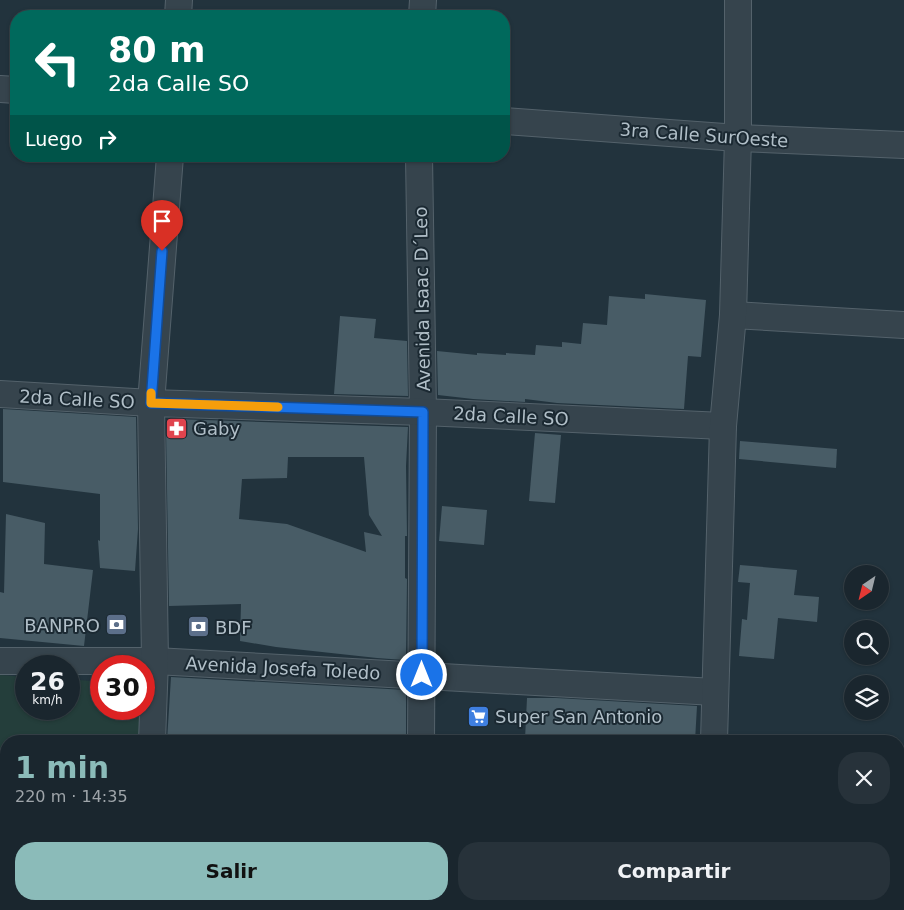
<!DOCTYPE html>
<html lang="es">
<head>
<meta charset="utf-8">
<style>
	:root { --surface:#1a262e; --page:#27323a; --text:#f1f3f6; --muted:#9fa5aa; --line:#38434a; --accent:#8bbbb9 }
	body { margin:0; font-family:"DejaVu Sans",sans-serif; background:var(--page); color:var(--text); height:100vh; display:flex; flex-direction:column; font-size:19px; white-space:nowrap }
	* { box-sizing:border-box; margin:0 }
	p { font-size:16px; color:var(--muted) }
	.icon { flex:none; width:28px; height:28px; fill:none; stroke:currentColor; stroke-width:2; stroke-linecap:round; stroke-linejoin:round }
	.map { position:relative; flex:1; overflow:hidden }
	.details { position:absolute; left:0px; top:735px; width:905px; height:175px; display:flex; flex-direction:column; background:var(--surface); border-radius:20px 20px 0 0; box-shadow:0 1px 4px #0004,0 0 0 1px var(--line) }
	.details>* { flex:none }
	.top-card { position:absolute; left:10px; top:10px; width:500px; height:152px; border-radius:20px; box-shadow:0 1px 4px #0004,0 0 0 1px var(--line); background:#00695c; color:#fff; overflow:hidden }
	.needle { width:32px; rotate:215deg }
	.fabs { position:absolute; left:844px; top:565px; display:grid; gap:10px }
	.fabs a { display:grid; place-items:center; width:45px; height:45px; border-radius:50%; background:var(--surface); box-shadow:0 1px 4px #0004,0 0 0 1px var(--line); font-size:25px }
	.speed { position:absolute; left:15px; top:655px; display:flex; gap:10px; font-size:25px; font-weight:700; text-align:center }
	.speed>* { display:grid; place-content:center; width:65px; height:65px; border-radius:50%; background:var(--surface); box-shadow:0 1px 4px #0004,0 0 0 1px var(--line); line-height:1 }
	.speed small { font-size:12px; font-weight:400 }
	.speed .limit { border:8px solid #d22; background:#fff; color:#111 }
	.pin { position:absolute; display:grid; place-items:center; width:42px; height:42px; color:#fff; margin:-51px -21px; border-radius:50% 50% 50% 0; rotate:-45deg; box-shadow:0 0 5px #0007 }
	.pin .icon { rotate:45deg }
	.me { position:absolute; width:55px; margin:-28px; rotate:0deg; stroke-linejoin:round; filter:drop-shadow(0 0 4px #0008) }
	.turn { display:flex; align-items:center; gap:18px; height:105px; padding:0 15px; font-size:22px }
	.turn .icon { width:65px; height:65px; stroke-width:2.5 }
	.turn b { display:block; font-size:35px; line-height:42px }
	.then { display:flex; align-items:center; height:48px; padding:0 15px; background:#0003; gap:10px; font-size:19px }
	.round { display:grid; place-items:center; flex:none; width:52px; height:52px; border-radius:20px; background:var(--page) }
	.summary { display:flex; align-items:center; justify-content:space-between; height:85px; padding:0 15px }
	h1 { font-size:30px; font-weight:700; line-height:38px; color:var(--accent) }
	.cta { display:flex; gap:10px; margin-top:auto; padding:10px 15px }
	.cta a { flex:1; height:58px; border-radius:20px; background:var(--accent); color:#111; font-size:20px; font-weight:700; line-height:58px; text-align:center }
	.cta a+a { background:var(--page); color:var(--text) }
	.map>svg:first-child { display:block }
	.green { fill:#243e3b }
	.building { fill:#485c66; fill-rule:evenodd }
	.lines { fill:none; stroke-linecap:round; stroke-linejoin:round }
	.minor-casing { stroke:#54626b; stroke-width:28 }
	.minor { stroke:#36444d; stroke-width:26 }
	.route-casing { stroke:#114b97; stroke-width:12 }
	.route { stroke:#1a73e8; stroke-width:9 }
	.slow { stroke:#f59e0b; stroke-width:9 }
	.labels { text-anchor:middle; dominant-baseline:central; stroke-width:4; stroke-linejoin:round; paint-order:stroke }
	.street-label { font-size:18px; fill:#b1bfc8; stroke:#1b2932 }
	.poi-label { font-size:18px; fill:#b1bfc8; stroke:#1b2932; text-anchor:start }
</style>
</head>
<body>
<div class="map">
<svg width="904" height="910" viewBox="0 0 904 910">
	<rect width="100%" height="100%" fill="#22333d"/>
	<path class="green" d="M0,675L26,677V709H69V679L101,682V709H144L143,741H6V884L0,883Z"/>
	<g class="building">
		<path d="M645,294L706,300L701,357L688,356L684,409L557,403L525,399V402L473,399L438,395L437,351L477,355V353L506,355V353L535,355L536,345L562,347V342L581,344L583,323L607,325L609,296L645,299Z"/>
		<path d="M340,316L376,319L374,338L407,341L408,396L334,394Z"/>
		<path d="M3,409L136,417L138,529L135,571L100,568L98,540L100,541V494L3,482Z"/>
		<path d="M175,419L408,427L406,466L407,536H405V578L407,579L406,658L404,660L377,658L276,647L240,641L241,604L169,606L166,429ZM288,457H364L369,515L382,536L364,532L366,552L287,524L239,519L242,479L287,478Z"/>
		<path d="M535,433L561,435L555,503L529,501Z"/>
		<path d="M740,441L837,449L836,468L739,459Z"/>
		<path d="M442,506L487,510L484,545L439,541Z"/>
		<path d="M6,514L45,523L44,564L93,570L84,646L0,638V592L4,593Z"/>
		<path d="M740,565L797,570L794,595L819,597L817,622L778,618L774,659L739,656L742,619L747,620L750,583L738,582Z"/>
		<path d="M171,677L406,690V741H167Z"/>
		<path d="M527,698H556L697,706L695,741L630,735V741H546L525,739Z"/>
	</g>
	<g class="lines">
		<defs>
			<g id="minor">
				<path d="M178,16L179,0"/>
				<path d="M422,16L423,0"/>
				<path d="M0,89L16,90"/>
				<path d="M504,121L738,138L904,145"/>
				<path d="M419,156L423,412L421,741"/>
				<path d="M733,315L904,325"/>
				<path d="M0,394L151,403L423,412L723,426"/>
				<path d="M0,661H155L715,692"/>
				<path d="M152,741L155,661L151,403L170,156"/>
				<path d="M714,741L723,426L733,315L738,138V0"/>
				<path d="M0,889L6,890"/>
				<path d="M242,904L344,910"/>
				<path d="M145,910V904"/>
				<path d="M419,910V904"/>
				<path d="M710,910V904"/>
			</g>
		</defs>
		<use href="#minor" class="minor-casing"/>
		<use href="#minor" class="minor"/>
	</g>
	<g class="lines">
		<defs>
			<path id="route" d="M162,251L151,403L423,412L422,675"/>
		</defs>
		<use href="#route" class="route-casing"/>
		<use href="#route" class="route"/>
		<path class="slow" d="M151,393V403L278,407"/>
	</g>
	<defs>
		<symbol id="pharmacy-square" viewBox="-11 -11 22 22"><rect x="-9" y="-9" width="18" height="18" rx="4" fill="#e0444e" stroke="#1b2932"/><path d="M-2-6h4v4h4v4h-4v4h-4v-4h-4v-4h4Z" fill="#fff"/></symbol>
		<symbol id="bank-square" viewBox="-11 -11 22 22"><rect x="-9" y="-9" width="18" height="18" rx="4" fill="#5c6f8a" stroke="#1b2932"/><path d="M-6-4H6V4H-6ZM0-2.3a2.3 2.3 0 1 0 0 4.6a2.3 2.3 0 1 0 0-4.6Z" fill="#fff"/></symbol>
		<symbol id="supermarket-square" viewBox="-11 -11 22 22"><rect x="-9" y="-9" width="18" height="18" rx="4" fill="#3f7fe0" stroke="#1b2932"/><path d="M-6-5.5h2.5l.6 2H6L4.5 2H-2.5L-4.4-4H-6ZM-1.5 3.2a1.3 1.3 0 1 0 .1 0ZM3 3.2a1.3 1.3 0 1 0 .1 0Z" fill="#fff"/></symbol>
	</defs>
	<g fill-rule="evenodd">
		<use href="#pharmacy-square" x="164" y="416" width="25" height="25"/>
		<use href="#bank-square" x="104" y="612" width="25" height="25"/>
		<use href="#bank-square" x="186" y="614" width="25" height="25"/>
		<use href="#supermarket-square" x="466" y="704" width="25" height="25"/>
	</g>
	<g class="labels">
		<g class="street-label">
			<text transform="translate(704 135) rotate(4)">3ra Calle SurOeste</text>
			<text transform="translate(422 299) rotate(-91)">Avenida Isaac D´Leo</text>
			<text transform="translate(77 399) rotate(3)">2da Calle SO</text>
			<text transform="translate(511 416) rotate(3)">2da Calle SO</text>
			<text transform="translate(283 668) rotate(3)">Avenida Josefa Toledo</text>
		</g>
		<g class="poi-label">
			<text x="193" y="428">Gaby</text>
			<text x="100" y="625" text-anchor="end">BANPRO</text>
			<text x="215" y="627">BDF</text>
			<text x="495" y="716">Super San Antonio</text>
		</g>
	</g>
</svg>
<div class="fabs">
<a><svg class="needle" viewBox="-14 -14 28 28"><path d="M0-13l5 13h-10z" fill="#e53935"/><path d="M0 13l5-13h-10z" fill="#9fa5aa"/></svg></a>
<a><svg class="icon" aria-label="search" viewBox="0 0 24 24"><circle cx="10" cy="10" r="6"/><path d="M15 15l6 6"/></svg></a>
<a><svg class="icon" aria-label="layers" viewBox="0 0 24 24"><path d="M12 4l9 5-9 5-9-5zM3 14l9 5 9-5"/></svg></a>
</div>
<div class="speed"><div>26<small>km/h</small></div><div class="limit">30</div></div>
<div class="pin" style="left:162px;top:251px;background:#d93025"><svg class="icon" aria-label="arrive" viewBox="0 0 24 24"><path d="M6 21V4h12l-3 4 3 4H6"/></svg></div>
<svg class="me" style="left:422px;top:675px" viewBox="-20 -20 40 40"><circle r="17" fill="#1a73e8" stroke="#fff" stroke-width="3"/><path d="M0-11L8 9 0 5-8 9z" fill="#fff"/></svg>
<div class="top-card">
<div class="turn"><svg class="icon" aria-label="left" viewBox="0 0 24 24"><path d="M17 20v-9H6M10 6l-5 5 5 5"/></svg><div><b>80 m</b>2da Calle SO</div></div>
<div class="then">Luego<svg class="icon" aria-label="right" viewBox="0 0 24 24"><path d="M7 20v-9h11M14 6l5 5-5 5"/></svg></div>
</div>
<section class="details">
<div class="summary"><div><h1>1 min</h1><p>220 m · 14:35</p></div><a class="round"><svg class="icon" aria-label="close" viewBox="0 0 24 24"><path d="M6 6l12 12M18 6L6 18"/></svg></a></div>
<div class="cta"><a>Salir</a><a>Compartir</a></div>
</section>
</div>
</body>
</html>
